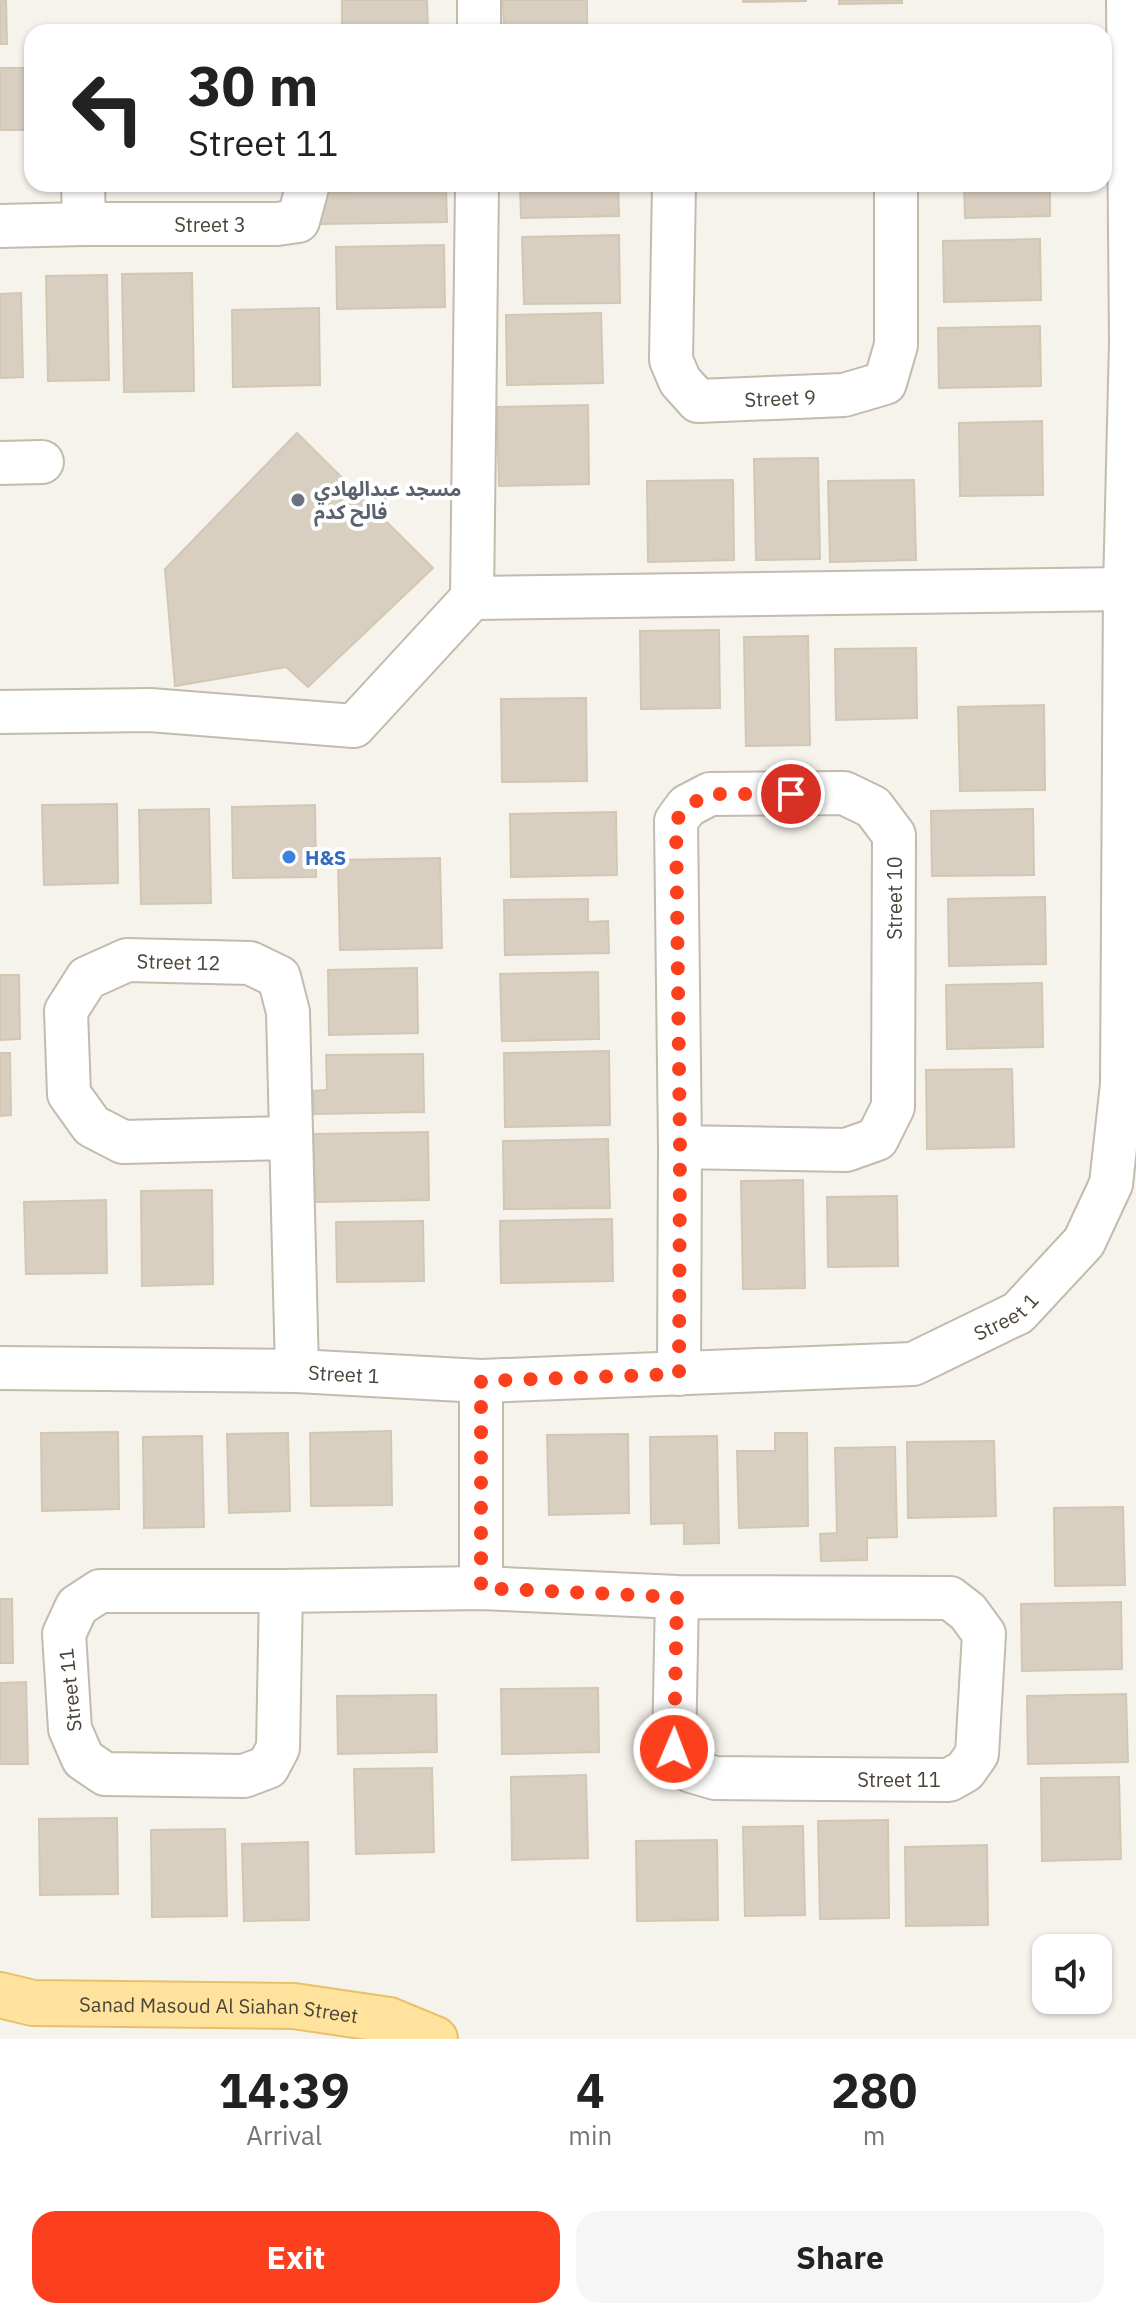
<!DOCTYPE html>
<html lang="en">
<head>
<meta charset="utf-8">
<style>
	:root { --surface:#fff; --page:#f6f6f6; --text:#222; --muted:#767676; --accent:#fc3f1d }
	body { margin:0; font-family:"IBM Plex Sans","Noto Sans Arabic",sans-serif; background:var(--page); color:var(--text); height:100vh; display:flex; flex-direction:column; font-size:30px; white-space:nowrap }
	* { box-sizing:border-box; margin:0 }
	p { font-size:26px; color:var(--muted) }
	.icon { flex:none; width:44px; height:44px; fill:none; stroke:currentColor; stroke-width:2; stroke-linecap:round; stroke-linejoin:round }
	.map { position:relative; height:2039px; overflow:hidden }
	.panel { display:flex; flex-direction:column; background:var(--surface); flex:1 }
	.panel>* { flex:none }
	.hud { position:absolute; left:24px; top:24px; width:1088px; height:168px; border-radius:24px; box-shadow:0 2px 6px #0004; background:#fff; color:var(--text); overflow:hidden }
	.fabs { position:absolute; left:1032px; top:1934px; display:grid; gap:16px }
	.fabs a { display:grid; place-items:center; width:80px; height:80px; border-radius:16px; background:var(--surface); box-shadow:0 2px 6px #0004; font-size:40px }
	.pin { position:absolute; display:grid; place-items:center; width:68px; height:68px; color:#fff; margin:-34px; border:4px solid #fff; border-radius:50%; box-shadow:0 2px 8px #0007 }
	.me { position:absolute; width:88px; margin:-44px; rotate:1deg; stroke-linejoin:round; filter:drop-shadow(0 0 6px #0008) }
	.turn { display:flex; align-items:center; gap:28px; height:168px; padding:0 32px; font-size:36px }
	.turn .icon { width:104px; height:104px; stroke-width:2.5 }
	.turn b { display:block; font-size:56px; line-height:68px }
	.eta { display:flex; justify-content:space-evenly; align-items:center; height:136px; text-align:center }
	.eta b { font-size:48px; font-weight:700; line-height:56px }
	.action { display:flex; gap:16px; margin-top:auto; padding:16px 32px }
	.action a { flex:1; height:92px; border-radius:24px; background:var(--accent); color:#fff; font-size:32px; font-weight:700; line-height:92px; text-align:center }
	.action a+a { background:var(--page); color:var(--text) }
	.map>svg:first-child { display:block }
	.building { fill:#d8cfc1; stroke:#d3c7b4; stroke-width:2 }
	.lines { fill:none; stroke-linecap:round; stroke-linejoin:round }
	.minor-casing { stroke:#c2bbae; stroke-width:46 }
	.major-casing { stroke:#e6c16a; stroke-width:48 }
	.minor { stroke:#fff; stroke-width:42 }
	.major { stroke:#ffe39c; stroke-width:44 }
	.route { stroke:#fc3f1d; stroke-width:14; stroke-dasharray:0 25.2 }
	.worship-dot { fill:#6b7280; stroke:#fff; stroke-width:3 }
	.shop-dot { fill:#3f7fe0; stroke:#fff; stroke-width:3 }
	.labels { text-anchor:middle; dominant-baseline:central; stroke-width:8; stroke-linejoin:round; paint-order:stroke }
	.street-label { font-size:20px; fill:#4b4439; stroke:#fff }
	.worship-label { font-size:20px; font-weight:bold; fill:#5b616d; stroke:#fff; text-anchor:start }
	.shop-label { font-size:20px; font-weight:bold; fill:#366cbe; stroke:#fff; text-anchor:start }
</style>
</head>
<body>
<div class="map">
<svg width="1136" height="2039" viewBox="0 0 1136 2039">
	<rect width="100%" height="100%" fill="#f6f3ec"/>
	<g class="building">
		<path d="M0,0H6L7,44H0Z"/>
		<path d="M342,0H427L428,32H342Z"/>
		<path d="M503,0H587V32H504Z"/>
		<path d="M743,0H806V1L743,2Z"/>
		<path d="M839,0H902V3L839,4Z"/>
		<rect x="0" y="68" width="32" height="62"/>
		<path d="M351,184H446L447,222L321,224V192H351Z"/>
		<path d="M520,184H618L619,216L521,218Z"/>
		<path d="M964,184H1050V216L965,218Z"/>
		<path d="M619,235L620,303L524,304L522,237Z"/>
		<path d="M1040,239L1041,300L944,302L943,241Z"/>
		<path d="M444,245L445,307L337,309L336,247Z"/>
		<path d="M192,273L194,391L124,392L122,274Z"/>
		<path d="M107,275L109,380L48,381L46,276Z"/>
		<path d="M21,293L23,377L0,378V294Z"/>
		<path d="M319,308L320,385L233,387L232,310Z"/>
		<path d="M601,313L603,383L507,385L506,315Z"/>
		<path d="M1040,326L1041,386L939,388L938,328Z"/>
		<path d="M588,405L589,484L499,486L497,407Z"/>
		<path d="M1042,421L1043,495L960,496L959,423Z"/>
		<path d="M297,433L433,568L308,687L286,667L175,686L165,569Z"/>
		<path d="M818,458L820,559L756,560L754,459Z"/>
		<path d="M733,480L734,560L648,562L647,481Z"/>
		<path d="M914,480L916,560L830,562L828,481Z"/>
		<path d="M719,630L720,708L641,709L640,631Z"/>
		<path d="M808,636L810,745L746,746L744,637Z"/>
		<path d="M916,648L917,718L836,720L835,649Z"/>
		<path d="M586,698L587,781L502,782L501,699Z"/>
		<path d="M1044,705L1045,790L960,791L958,707Z"/>
		<path d="M117,804L118,883L44,885L42,805Z"/>
		<path d="M315,805L316,877L233,878L232,807Z"/>
		<path d="M209,809L211,903L141,904L139,810Z"/>
		<path d="M1033,809L1034,875L932,876L931,811Z"/>
		<path d="M616,812L617,875L511,877L510,814Z"/>
		<path d="M440,858L442,948L340,950L338,860Z"/>
		<path d="M1045,897L1046,964L949,966L948,899Z"/>
		<path d="M588,899V922L608,921L609,953L505,955L504,900Z"/>
		<path d="M417,968L418,1033L329,1035L328,970Z"/>
		<path d="M598,972L599,1039L502,1041L500,974Z"/>
		<path d="M0,975H19L20,1039L0,1040Z"/>
		<path d="M1042,983L1043,1047L947,1049L946,985Z"/>
		<path d="M609,1051L610,1125L505,1127L504,1053Z"/>
		<path d="M0,1053H10L11,1115L0,1116Z"/>
		<path d="M423,1054L424,1112L314,1114L313,1091L327,1090L326,1055Z"/>
		<path d="M1012,1069L1014,1147L927,1149L926,1070Z"/>
		<path d="M428,1132L429,1200L315,1202L313,1134Z"/>
		<path d="M608,1139L610,1208L504,1209L503,1141Z"/>
		<path d="M803,1180L805,1288L743,1289L741,1181Z"/>
		<path d="M212,1190L213,1284L142,1286L141,1191Z"/>
		<path d="M897,1196L898,1266L828,1267L827,1197Z"/>
		<path d="M106,1200L107,1273L26,1274L24,1202Z"/>
		<path d="M612,1219L613,1281L501,1283L500,1221Z"/>
		<path d="M423,1221L424,1281L337,1282L336,1222Z"/>
		<path d="M391,1431L392,1505L311,1506L310,1433Z"/>
		<path d="M118,1432L119,1509L42,1511L41,1433Z"/>
		<path d="M288,1433L290,1511L229,1513L227,1434Z"/>
		<path d="M775,1433H807L808,1526L739,1528L737,1451H775Z"/>
		<path d="M628,1434L629,1513L549,1515L547,1435Z"/>
		<path d="M202,1436L204,1527L144,1528L143,1437Z"/>
		<path d="M717,1436L719,1543L684,1544V1523L651,1524L650,1437Z"/>
		<path d="M994,1441L996,1516L908,1518L907,1442Z"/>
		<path d="M895,1447L897,1537L867,1538V1560L821,1561L820,1534L837,1533L835,1448Z"/>
		<path d="M1123,1507L1125,1585L1055,1586L1054,1508Z"/>
		<path d="M0,1599H12L13,1663H0Z"/>
		<path d="M1121,1602L1122,1669L1022,1671L1021,1604Z"/>
		<path d="M26,1682L28,1764H0V1683Z"/>
		<path d="M598,1688L599,1752L502,1754L501,1689Z"/>
		<path d="M1126,1694L1128,1762L1028,1764L1027,1696Z"/>
		<path d="M436,1695L437,1752L338,1754L337,1696Z"/>
		<path d="M432,1768L434,1852L356,1854L354,1769Z"/>
		<path d="M586,1775L588,1858L512,1860L511,1777Z"/>
		<path d="M1119,1777L1121,1859L1042,1861L1041,1778Z"/>
		<path d="M117,1818L118,1894L40,1895L39,1819Z"/>
		<path d="M888,1820L889,1918L820,1919L818,1821Z"/>
		<path d="M803,1826L805,1915L745,1916L743,1827Z"/>
		<path d="M225,1829L227,1916L152,1917L151,1830Z"/>
		<path d="M717,1840L718,1920L637,1921L636,1841Z"/>
		<path d="M308,1842L309,1920L244,1921L242,1844Z"/>
		<path d="M987,1845L988,1925L906,1926L905,1847Z"/>
	</g>
	<g class="lines">
		<defs>
			<g id="minor">
				<path d="M479,32V0"/>
				<path d="M83,184L84,224"/>
				<path id="s1" d="M674,184L671,360L680,381L698,401L844,395L885,383L896,345V184"/>
				<path id="s2" d="M0,226L84,224H277L298,221L308,184"/>
				<path d="M0,463L42,462"/>
				<path d="M472,598L1125,589"/>
				<path d="M0,712L150,710L354,726L472,598L477,184"/>
				<path id="s3" d="M289,1138L123,1142L92,1126L69,1094L66,1011L87,978L127,960L250,963L279,977L288,1012L297,1371"/>
				<path id="s4" d="M0,1368L297,1371L481,1381L913,1364L1018,1313L1084,1242L1111,1184L1122,1084L1125,589L1131,342L1128,0"/>
				<path d="M679,1374L680,1147L676,821L687,806L710,794L844,793L873,807L894,835L893,1107L877,1139L846,1150L680,1147"/>
				<path d="M481,1381V1588"/>
				<path d="M281,1591L278,1748L268,1767L244,1776L105,1774L83,1759L70,1729L64,1634L77,1606L100,1591H281L481,1588L677,1597L950,1598L968,1612L984,1634L977,1754L965,1771L949,1780L715,1778L691,1771L674,1749L677,1597"/>
			</g>
			<g id="major">
				<path id="s5" d="M0,1995L33,2003L294,2006L389,2020L435,2039"/>
			</g>
		</defs>
		<use href="#minor" class="minor-casing"/>
		<use href="#major" class="major-casing"/>
		<use href="#minor" class="minor"/>
		<use href="#major" class="major"/>
	</g>
	<g class="lines">
		<path class="route" d="M674,1749L677,1597L481,1588V1381L679,1374L680,1147L676,821L687,806L710,794H791"/>
	</g>
	<circle class="worship-dot" cx="298" cy="500" r="8"/>
	<circle class="shop-dot" cx="289" cy="857" r="8"/>
	<g class="labels">
		<g class="street-label">
			<text stroke="none"><textPath href="#s2" startOffset="210">Street 3</textPath></text>
			<text stroke="none"><textPath href="#s1" startOffset="308">Street 9</textPath></text>
			<text transform="translate(894 898) rotate(-90)">Street 10</text>
			<text stroke="none"><textPath href="#s3" startOffset="458">Street 12</textPath></text>
			<text stroke="none"><textPath href="#s4" startOffset="1018">Street 1</textPath></text>
			<text stroke="none"><textPath href="#s4" startOffset="344">Street 1</textPath></text>
			<text transform="translate(70 1690) rotate(-96)">Street 11</text>
			<text x="899" y="1779">Street 11</text>
			<text stroke="none"><textPath href="#s5" startOffset="220">Sanad Masoud Al Siahan Street</textPath></text>
		</g>
		<g class="worship-label">
			<text x="314" y="488">مسجد عبدالهادي<tspan x="314" dy="23">فالح كدم</tspan></text>
		</g>
		<g class="shop-label">
			<text x="305" y="857">H&amp;S</text>
		</g>
	</g>
</svg>
<div class="fabs">
<a><svg class="icon" aria-label="sound" viewBox="0 0 24 24"><path d="M4 9h4l5-4v14l-5-4H4zM17 9q2 3 0 6"/></svg></a>
</div>
<div class="pin" style="left:791px;top:794px;background:#d93025"><svg class="icon" aria-label="arrive" viewBox="0 0 24 24"><path d="M6 21V4h12l-3 4 3 4H6"/></svg></div>
<svg class="me" style="left:674px;top:1749px" viewBox="-20 -20 40 40"><circle r="17" fill="#fc3f1d" stroke="#fff" stroke-width="3"/><path d="M0-11L8 9 0 5-8 9z" fill="#fff"/></svg>
<div class="hud">
<div class="turn"><svg class="icon" aria-label="left" viewBox="0 0 24 24"><path d="M17 20v-9H6M10 6l-5 5 5 5"/></svg><div><b>30 m</b>Street 11</div></div>
</div>
</div>
<section class="panel">
<div class="eta">
<div><b>14:39</b><p>Arrival</p></div>
<div><b>4</b><p>min</p></div>
<div><b>280</b><p>m</p></div>
</div>
<div class="action"><a>Exit</a><a>Share</a></div>
</section>
</body>
</html>
